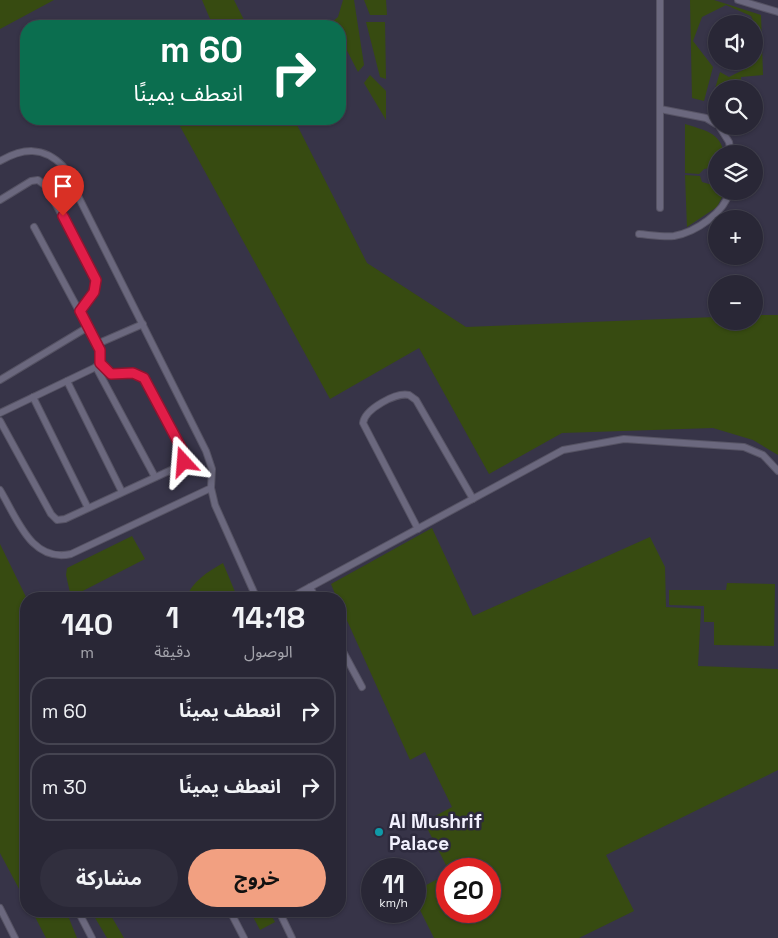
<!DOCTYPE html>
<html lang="ar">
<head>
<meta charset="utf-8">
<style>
	:root { --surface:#292736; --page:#312f3e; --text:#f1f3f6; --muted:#a5a5ad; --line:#454451; --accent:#f2a081 }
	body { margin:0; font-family:"Space Grotesk","Noto Sans Arabic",sans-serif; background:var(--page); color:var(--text); direction:rtl; height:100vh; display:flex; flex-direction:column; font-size:19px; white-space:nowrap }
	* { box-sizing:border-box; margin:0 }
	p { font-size:16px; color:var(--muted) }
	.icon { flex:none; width:28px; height:28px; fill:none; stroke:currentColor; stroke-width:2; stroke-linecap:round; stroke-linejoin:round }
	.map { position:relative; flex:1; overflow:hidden; direction:ltr }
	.drawer { position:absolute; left:20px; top:592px; width:326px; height:325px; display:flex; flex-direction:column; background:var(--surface); border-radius:20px; box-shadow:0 1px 4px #0004,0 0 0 1px var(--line); direction:rtl }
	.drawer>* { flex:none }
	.guide { position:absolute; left:20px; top:20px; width:326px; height:105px; border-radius:20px; box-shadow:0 1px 4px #0004,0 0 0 1px var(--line); direction:rtl; background:#0b6e4f; color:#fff; overflow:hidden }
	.tools { position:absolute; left:708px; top:15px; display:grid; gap:10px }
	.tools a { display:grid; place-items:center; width:55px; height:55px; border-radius:50%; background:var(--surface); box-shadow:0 1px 4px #0004,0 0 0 1px var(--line); font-size:25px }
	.speed { position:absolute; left:361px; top:858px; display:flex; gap:10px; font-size:25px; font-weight:700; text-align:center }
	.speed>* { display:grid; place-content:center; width:65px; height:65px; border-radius:50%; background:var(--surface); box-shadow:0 1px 4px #0004,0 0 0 1px var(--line); line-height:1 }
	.speed small { font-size:12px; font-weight:400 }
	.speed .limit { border:8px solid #d22; background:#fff; color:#111 }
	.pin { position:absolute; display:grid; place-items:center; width:42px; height:42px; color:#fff; margin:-51px -21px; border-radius:50% 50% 50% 0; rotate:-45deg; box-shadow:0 0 5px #0007 }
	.pin .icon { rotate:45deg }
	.me { position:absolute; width:55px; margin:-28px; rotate:341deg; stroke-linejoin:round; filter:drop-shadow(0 0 4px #0008) }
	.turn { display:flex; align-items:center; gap:18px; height:105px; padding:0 20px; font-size:22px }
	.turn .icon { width:65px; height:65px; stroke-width:2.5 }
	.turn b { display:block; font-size:35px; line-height:42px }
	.eta { display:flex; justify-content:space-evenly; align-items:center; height:85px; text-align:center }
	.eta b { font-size:30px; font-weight:700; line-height:35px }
	.cta { display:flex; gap:10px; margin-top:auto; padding:10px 20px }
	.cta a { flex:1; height:58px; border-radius:30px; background:var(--accent); color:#111; font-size:20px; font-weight:700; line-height:58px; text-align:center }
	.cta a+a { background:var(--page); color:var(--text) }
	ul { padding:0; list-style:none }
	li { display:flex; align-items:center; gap:15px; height:68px; margin:0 10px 8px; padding:0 10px; border:2px solid var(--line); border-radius:20px }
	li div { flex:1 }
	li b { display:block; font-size:19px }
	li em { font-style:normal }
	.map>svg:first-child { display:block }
	.green { fill:#374b11 }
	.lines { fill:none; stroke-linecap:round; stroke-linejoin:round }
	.lane-casing { stroke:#565364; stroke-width:8 }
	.lane { stroke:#6b687e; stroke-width:6 }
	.route-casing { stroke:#92132f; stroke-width:12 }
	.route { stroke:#e11d48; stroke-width:9 }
	.culture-dot { fill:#0f9aa8; stroke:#2d2a3d; stroke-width:2 }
	.labels { text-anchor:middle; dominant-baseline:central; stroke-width:5; stroke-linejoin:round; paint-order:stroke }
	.poi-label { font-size:19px; font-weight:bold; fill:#f2f1fe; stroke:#2d2a3d; text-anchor:start }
</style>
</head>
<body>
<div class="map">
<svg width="778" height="938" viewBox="0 0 778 938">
	<rect width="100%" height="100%" fill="#373448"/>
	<g class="green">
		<path d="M0,0H54L0,29Z"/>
		<path d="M202,0H234L247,26H213Z"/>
		<path d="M343,0H354L364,65L358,72L340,37V26H335L332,22L338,17Z"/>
		<path d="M364,0H386L387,15H370Z"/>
		<path d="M690,0H714L761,15L763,75L741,77V89H716V104L711,102L720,72L729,77L753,65L762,40L751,16L726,5L702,17L693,41L713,67L704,101L692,98Z"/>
		<path d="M366,22H385L386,79L380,77Z"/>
		<path d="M370,75L386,91V120L364,83Z"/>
		<path d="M176,119H294L367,263L466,327L716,317V321H754V315H778V455L753,440L713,428L562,433L489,474L419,348L330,399Z"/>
		<path d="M685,124C703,130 721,132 724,154H716V174L710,168L704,169L699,174L685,173Z"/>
		<path d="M685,175L700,176L702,182L709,184L716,180V191H725L717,207L687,227Z"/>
		<path d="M432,528L473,616L650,537L665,567L666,607L701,609L698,666L778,669V770L606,855L634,911L579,938H434L415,900V891L447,874L448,911H490V869H448L424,822L452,807L425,752L410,760L340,605V599H337L331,584Z"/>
		<path d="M132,536L145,559L71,597L66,575L67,568Z"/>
		<path d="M0,544L27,599L26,902L0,853Z"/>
		<path d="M223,563L238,599H185C193,581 207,572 223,563Z"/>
		<path d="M727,583L775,584L774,646L714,645V622H704V606L669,605V590H726Z"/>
		<path d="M32,911H66L77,938H46Z"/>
		<path d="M91,911H115L110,914L124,938H107Z"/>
		<path d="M250,911H269L275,922L260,930Z"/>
	</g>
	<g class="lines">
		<defs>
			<g id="lane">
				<path d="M738,0L778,12"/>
				<path d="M660,109L706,118L716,124"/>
				<path d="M719,126L729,142L731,154"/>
				<path d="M0,161C23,148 43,146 63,166L206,451L212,469L211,488L71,554C31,563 17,518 0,490"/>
				<path d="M0,200L31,181L38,180L46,186L97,280L94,292L80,311"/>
				<path d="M660,208V0"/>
				<path d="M639,234C651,235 663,237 674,236C696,232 724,213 730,191"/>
				<path d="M97,344L143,324"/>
				<path d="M96,367L155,477"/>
				<path d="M0,380L88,327"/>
				<path d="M67,381L122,492"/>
				<path d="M33,397L88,508"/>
				<path d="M0,413L96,367L101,359L100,350L34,227"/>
				<path d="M0,421L51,514L57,520L65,519L182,465L185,455L144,378L133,373L111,374L100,363"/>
				<path d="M211,488L215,505L257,599"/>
				<path d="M418,529L363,423C365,409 396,392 409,395L416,400L473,499"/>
				<path d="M310,587L316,599"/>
				<path d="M288,599L563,450L624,439L744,447L763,455L778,471"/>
				<path d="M340,646L362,687"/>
				<path d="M0,908L15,938"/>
				<path d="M78,911L92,938"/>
				<path d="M230,911L244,938"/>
				<path d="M279,911L292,938"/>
			</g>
		</defs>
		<use href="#lane" class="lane-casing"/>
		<use href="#lane" class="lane"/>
	</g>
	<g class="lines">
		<defs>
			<path id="route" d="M63,216L96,280L94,292L80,311L100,350V363L111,374L133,373L144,378L185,455L184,462"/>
		</defs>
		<use href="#route" class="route-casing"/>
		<use href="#route" class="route"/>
	</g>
	<circle class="culture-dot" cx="379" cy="832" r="5"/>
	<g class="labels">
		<g class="poi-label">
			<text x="389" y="821">Al Mushrif<tspan x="389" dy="22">Palace</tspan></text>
		</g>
	</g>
</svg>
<div class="tools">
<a><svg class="icon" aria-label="sound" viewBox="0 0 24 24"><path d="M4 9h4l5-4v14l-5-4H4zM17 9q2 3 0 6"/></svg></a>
<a><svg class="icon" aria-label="search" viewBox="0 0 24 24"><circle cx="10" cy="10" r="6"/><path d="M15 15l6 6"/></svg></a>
<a><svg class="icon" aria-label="layers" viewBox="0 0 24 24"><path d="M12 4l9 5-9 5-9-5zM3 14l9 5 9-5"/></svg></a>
<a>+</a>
<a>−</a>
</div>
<div class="speed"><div>11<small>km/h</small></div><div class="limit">20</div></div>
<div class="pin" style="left:63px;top:216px;background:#d93025"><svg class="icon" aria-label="arrive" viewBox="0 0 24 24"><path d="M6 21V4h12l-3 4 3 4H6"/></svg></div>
<svg class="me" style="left:184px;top:462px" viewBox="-20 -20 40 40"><path d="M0-17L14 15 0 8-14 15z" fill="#e11d48" stroke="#fff" stroke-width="4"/></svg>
<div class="guide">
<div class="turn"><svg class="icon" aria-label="right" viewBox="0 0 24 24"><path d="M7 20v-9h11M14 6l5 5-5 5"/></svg><div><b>60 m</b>انعطف يمينًا</div></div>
</div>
<section class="drawer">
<div class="eta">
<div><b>14:18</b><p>الوصول</p></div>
<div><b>1</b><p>دقيقة</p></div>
<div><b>140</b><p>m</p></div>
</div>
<ul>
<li><svg class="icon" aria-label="right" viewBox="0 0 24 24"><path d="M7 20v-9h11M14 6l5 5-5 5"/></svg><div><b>انعطف يمينًا</b></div><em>60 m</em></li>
<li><svg class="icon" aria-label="right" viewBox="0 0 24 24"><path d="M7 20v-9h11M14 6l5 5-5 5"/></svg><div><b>انعطف يمينًا</b></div><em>30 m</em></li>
</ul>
<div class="cta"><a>خروج</a><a>مشاركة</a></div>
</section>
</div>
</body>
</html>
